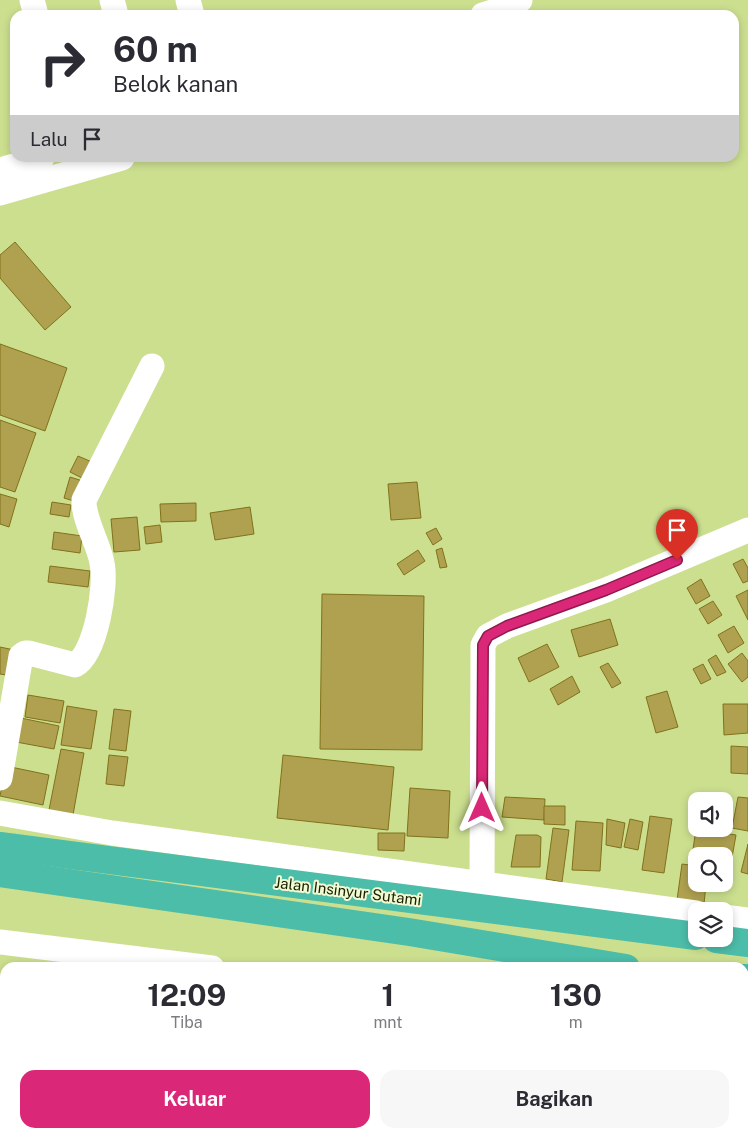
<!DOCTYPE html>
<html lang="id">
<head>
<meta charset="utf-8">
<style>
	:root { --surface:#fff; --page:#f7f7f7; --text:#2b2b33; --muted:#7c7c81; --accent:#db2777 }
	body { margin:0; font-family:"Public Sans",sans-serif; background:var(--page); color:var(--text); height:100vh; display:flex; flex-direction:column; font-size:19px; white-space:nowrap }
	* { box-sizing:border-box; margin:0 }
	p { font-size:16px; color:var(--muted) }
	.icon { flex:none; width:28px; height:28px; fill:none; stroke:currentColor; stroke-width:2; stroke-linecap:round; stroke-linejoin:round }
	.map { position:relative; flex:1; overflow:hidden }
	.panel { position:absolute; left:0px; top:962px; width:749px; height:176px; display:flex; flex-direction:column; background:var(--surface); border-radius:15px 15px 0 0; box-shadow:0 2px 8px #0003 }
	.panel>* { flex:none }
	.top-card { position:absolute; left:10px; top:10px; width:729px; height:152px; border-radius:15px; box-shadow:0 2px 8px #0003; background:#fff; color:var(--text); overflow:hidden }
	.buttons { position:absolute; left:688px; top:792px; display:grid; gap:10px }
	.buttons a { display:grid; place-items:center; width:45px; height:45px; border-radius:10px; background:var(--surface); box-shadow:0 2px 8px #0003; font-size:25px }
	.pin { position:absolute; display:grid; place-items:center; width:42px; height:42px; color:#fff; margin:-51px -21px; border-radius:50% 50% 50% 0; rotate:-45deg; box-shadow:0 0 5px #0007 }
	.pin .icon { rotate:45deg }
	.me { position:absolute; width:55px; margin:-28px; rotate:0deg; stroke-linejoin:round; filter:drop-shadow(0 0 4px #0008) }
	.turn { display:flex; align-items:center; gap:18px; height:105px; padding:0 20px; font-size:22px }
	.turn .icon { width:65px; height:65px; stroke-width:2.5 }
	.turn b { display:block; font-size:35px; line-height:42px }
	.then { display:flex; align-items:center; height:48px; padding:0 20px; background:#0003; gap:10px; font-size:19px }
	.eta { display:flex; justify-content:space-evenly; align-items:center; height:85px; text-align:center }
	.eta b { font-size:30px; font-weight:700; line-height:35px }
	.primary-button { display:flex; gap:10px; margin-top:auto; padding:10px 20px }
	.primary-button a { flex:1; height:58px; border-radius:15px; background:var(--accent); color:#fff; font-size:20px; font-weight:700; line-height:58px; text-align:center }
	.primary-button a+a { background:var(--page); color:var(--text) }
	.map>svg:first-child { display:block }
	.building { fill:#afa14f; stroke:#80721a }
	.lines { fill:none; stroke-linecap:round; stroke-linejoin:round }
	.minor { stroke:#fff; stroke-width:25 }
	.highway { stroke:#4cbda9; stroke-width:28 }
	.route-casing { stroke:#8e194d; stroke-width:12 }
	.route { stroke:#db2777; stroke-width:9 }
	.labels { text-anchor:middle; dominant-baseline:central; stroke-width:4; stroke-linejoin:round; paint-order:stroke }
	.street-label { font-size:15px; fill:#1a2001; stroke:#f0fbd4 }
</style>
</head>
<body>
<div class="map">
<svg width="748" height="1138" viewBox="0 0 748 1138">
	<rect width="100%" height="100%" fill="#ccdf8f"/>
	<g class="building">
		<path d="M15,242L71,307L45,330L0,278V255Z"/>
		<path d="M0,344L67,368L45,431L0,415Z"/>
		<path d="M0,420L36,433L15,492L0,487Z"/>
		<path d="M78,456L92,462L84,479L70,472Z"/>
		<path d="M70,477L86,482L80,503L64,498Z"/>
		<path d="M417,482L421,518L391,520L388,484Z"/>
		<path d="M0,494L17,499L9,527L0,524Z"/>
		<path d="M52,502L71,505L69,517L50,514Z"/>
		<path d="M196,503V521L161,522L160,504Z"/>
		<path d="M250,507L254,534L215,540L210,513Z"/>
		<path d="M137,517L140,550L114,552L111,519Z"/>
		<path d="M160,525L162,542L146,544L144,527Z"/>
		<path d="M436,528L442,539L433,545L426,533Z"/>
		<path d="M54,532L82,536L80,553L52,549Z"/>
		<path d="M442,548L447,567L440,568L436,550Z"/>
		<path d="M418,550L425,561L404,575L397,564Z"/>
		<path d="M743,559L748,568V581L743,583L733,564Z"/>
		<path d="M50,566L90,571L88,587L48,582Z"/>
		<path d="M701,579L710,596L696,604L687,588Z"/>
		<path d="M748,590V620L736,596Z"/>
		<path d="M322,594L424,596L422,750L320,749Z"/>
		<path d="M713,601L722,615L708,624L699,609Z"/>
		<path d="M610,619L618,645L579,657L571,630Z"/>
		<path d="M734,626L744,643L728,653L718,635Z"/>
		<path d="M547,644L559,667L529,682L518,658Z"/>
		<path d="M0,647L19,651L13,676L0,674Z"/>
		<path d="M742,653L748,661V677L742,682L728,664Z"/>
		<path d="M716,655L726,672L717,676L708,660Z"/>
		<path d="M608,663L621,683L612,688L600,667Z"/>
		<path d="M703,664L711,679L701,684L693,669Z"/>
		<path d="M572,676L580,692L558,705L550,689Z"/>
		<path d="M667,691L678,727L656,733L646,697Z"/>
		<path d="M28,695L64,701L60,723L25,717Z"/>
		<path d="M723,704H748V733L724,735Z"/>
		<path d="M67,706L97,711L91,749L61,745Z"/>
		<path d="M114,709L131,711L126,751L109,749Z"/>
		<path d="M21,718L59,726L54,749L16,742Z"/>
		<path d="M731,746L748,747V774L731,773Z"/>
		<path d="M61,749L84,753L73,815L49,810Z"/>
		<path d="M109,755L128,757L124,786L106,784Z"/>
		<path d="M283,755L394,767L388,830L277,818Z"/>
		<path d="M6,766L49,775L43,805L0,796Z"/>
		<path d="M410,788L450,791L448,838L407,836Z"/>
		<path d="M505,797L545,799L544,820L502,817Z"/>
		<path d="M738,797L748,798V831L732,828Z"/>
		<path d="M544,806H565V825L544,824Z"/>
		<path d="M650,816L672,819L664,873L642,870Z"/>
		<path d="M607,819L625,823L621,848L606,845Z"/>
		<path d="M630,819L643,822L638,850L624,847Z"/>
		<path d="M576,821L603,823L600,871L572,870Z"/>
		<path d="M553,828L569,830L562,882L546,879Z"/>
		<path d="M696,829L736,835L731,863L724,861V856H692Z"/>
		<path d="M378,833H405L404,851L378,850Z"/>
		<path d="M516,835H537L541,837L540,867H511Z"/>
		<path d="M748,844V874L741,872Z"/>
		<path d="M682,864L696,866V884H706L704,904L677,900Z"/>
		<path d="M744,1042H748L747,1110L744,1102Z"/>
		<path d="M276,1134H327L328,1138H277Z"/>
		<path d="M428,1134H461L463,1138H430Z"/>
		<path d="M464,1134H504L491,1138H465Z"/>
		<path d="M516,1134H545L547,1138H518Z"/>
		<path d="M551,1134H606L608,1138H553Z"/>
		<path d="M610,1134H689L691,1138H612Z"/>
	</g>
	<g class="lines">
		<g class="minor">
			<path d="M32,0L36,15"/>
			<path d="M112,0L116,15"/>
			<path d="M188,0L192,15"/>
			<path d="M483,15L514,5L520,0"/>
			<path d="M0,170L42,158"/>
			<path d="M0,193L122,158"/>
			<path d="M0,778L21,656L25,653H29L75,665C96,654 107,585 102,563C99,544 83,519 84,500L152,366"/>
			<path d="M0,813L112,833L696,913"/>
			<path d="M482,883L483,645L488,636L507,626L606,590L748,530"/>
			<path d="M724,917L748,920"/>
			<path d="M0,942L212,968"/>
			<path d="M744,1004L748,1005"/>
			<path d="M364,1134L366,1138"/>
		</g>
		<g class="highway">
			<path d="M0,846L696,936"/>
			<path d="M0,873L409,932L626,968"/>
			<path d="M716,939L748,943"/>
			<path d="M744,978H748"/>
		</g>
	</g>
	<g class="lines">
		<defs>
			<path id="route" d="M482,808L483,645L488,636L507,626L606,590L677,560"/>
		</defs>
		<use href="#route" class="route-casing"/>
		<use href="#route" class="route"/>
	</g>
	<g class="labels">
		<g class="street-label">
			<text transform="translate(348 891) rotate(7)">Jalan Insinyur Sutami</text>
		</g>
	</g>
</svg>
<div class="buttons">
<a><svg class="icon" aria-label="sound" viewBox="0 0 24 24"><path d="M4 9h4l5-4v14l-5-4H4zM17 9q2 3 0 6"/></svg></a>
<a><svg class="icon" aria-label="search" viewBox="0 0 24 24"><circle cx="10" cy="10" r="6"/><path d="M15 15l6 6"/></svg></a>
<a><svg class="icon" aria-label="layers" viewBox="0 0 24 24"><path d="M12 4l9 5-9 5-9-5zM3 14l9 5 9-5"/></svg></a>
</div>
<div class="pin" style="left:677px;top:560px;background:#d93025"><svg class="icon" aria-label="arrive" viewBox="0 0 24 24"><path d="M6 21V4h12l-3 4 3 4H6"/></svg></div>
<svg class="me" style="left:482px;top:808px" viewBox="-20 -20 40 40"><path d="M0-17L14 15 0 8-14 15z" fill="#db2777" stroke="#fff" stroke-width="4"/></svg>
<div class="top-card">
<div class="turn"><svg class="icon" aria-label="right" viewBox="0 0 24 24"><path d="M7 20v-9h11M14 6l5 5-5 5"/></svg><div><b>60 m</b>Belok kanan</div></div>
<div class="then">Lalu<svg class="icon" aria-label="arrive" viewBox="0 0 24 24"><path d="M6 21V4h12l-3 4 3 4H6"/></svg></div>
</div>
<section class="panel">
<div class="eta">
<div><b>12:09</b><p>Tiba</p></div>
<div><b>1</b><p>mnt</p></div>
<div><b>130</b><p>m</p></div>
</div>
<div class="primary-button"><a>Keluar</a><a>Bagikan</a></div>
</section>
</div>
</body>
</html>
